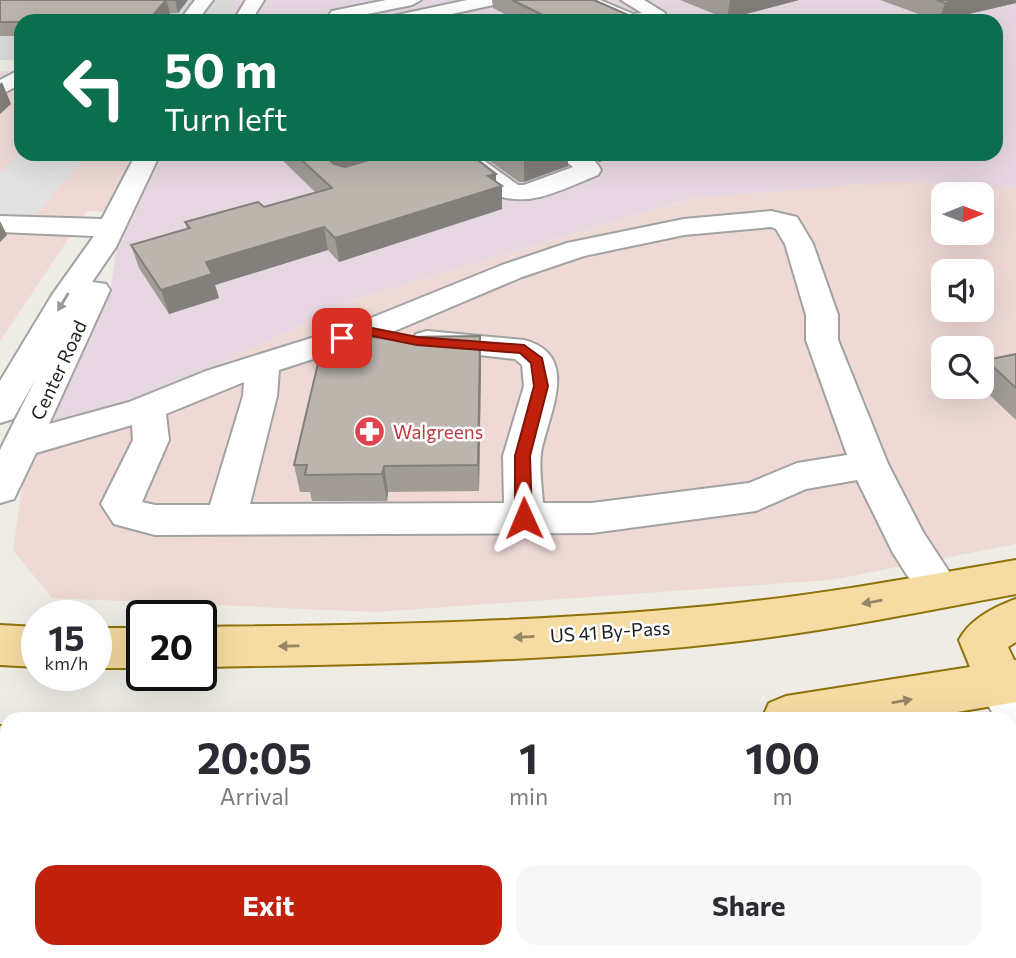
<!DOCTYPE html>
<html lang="en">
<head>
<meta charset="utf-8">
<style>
	:root { --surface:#fff; --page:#f7f7f7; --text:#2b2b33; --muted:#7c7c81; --accent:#c0210c }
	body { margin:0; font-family:Commissioner,sans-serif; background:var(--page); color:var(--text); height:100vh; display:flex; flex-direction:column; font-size:26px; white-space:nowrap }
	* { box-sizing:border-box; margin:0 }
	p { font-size:23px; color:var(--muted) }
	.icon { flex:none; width:38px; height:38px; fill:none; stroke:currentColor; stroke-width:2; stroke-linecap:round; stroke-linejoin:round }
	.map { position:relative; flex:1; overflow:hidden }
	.panel { position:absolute; left:0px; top:712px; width:1017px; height:247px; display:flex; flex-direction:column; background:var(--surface); border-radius:21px 21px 0 0; box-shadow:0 7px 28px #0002 }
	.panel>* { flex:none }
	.banner { position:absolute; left:14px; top:14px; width:989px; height:147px; border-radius:21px; box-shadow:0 7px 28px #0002; background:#0b6e4f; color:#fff; overflow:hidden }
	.needle { width:46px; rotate:89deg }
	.tools { position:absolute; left:931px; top:182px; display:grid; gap:14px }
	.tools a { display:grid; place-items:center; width:63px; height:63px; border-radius:14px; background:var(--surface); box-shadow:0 7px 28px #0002; font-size:35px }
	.speed { position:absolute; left:21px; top:600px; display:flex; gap:14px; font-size:35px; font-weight:700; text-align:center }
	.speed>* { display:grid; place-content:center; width:91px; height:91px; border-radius:50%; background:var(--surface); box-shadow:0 7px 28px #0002; line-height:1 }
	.speed small { font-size:18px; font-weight:400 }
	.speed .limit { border:4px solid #111; border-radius:10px; background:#fff; color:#111 }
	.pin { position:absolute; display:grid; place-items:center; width:60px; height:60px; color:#fff; margin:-30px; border-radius:14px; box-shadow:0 4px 10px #0006 }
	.me { position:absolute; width:77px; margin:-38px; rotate:359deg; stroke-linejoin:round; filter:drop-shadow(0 0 5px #0008) }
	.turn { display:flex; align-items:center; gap:24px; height:147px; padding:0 35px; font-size:32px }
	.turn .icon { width:91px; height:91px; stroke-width:2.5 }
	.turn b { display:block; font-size:49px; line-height:60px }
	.eta { display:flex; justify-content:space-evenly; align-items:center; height:119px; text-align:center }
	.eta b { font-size:42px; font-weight:700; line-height:49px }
	.action { display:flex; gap:14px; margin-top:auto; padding:14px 35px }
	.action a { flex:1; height:80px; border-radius:21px; background:var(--accent); color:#fff; font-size:28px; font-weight:700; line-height:80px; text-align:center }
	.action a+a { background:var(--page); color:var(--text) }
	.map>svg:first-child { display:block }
	.residential { fill:#dcdbdb }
	.commercial { fill:#eed9d5; fill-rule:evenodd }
	.industrial { fill:#e7d7e2 }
	.parking { fill:#e2e2e2 }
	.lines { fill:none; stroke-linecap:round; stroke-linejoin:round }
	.minor-casing { stroke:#a2a2a2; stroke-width:4 }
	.major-casing { stroke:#8f7209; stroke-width:4 }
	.minor { fill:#fff; fill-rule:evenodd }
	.major { fill:#f6dba2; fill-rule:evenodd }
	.wall { fill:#a19c96 }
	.shaded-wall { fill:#837f7a }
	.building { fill:#bbb5ae; stroke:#837f7a; stroke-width:2 }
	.oneway { fill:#9a9a9a }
	.oneway2 { fill:#958667 }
	.route { fill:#c0210c; stroke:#7d1508; stroke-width:2 }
	.labels { text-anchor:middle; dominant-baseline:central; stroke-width:5; stroke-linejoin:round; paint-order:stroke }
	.street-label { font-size:19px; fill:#1e1e1e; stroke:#fff }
	.health-label { font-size:19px; fill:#be3a42; stroke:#fff; text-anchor:start }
</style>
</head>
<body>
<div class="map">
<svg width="1016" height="958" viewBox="0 0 1016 958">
	<rect width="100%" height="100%" fill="#eeece5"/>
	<path class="residential" d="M0,0H238L226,21H21V60H0Z"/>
	<g class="commercial">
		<path d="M0,71L21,72V154H136L105,212L87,211L0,341Z"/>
		<path d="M893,181L1016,188V544L831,580L375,612L52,598L13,550L23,482L39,450L353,300L691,199ZM943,194H982V233H943ZM943,271H982V310H943ZM943,348H982V387H943Z"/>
		<path d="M1010,773H1016V958H0V793H7V952H1010Z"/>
	</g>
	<path class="industrial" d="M238,0H1016V188L893,181L690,199L353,300L39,450L110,292L117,246L160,154H996V21H226Z"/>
	<path class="parking" d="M21,153L89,154L26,225L0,224V172Z"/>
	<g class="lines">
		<defs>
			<g id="minor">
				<path d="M195,0H213L197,21H179Z"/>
				<path d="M246,0H264L251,21H233Z"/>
				<path d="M386,0H421L412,5L338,20L329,15L332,11Z"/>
				<path d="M467,0H501L498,4L419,21H385L388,17Z"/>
				<path d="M576,0H600L633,14L642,13L621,0H644L665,13L661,21H618L579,4Z"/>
				<path d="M21,69V84L0,95V80Z"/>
				<path d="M136,154H160L116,247L92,282L106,284L110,290L49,424L129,402L206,371L356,324L502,265L567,243L684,219L771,211L797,217L813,244L838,315V340L888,464L923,532L961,590L954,602L939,608L924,602L893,553L857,480L806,489L756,511L592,533L155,535L114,524L101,504L133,440L132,425L36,453L14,499L0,503V450L35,380L13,419L0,423V381L52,295L94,236L0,232V216L102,219ZM771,227L776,229L785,244L806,315V340L847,455L797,463L749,483L592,503H543C542,487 539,469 541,453C548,414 582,355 524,340L427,331L416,334L411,341L416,348L515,359L522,365L524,386L503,456L504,503L250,504L277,396L279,370L378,338L522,277L584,256L684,235ZM244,382L243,396L210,505H155L142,502L169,440L166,414Z"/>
				<path d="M447,154H475L518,185H524L573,167L557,154C576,154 591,151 601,170L598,175C567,187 535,206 502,197Z"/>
				<path d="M1000,663L1016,669V730L1010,728V719H996L976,684L983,669Z"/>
				<path d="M1010,861L1016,863V934L1010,931Z"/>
				<path d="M152,952H212L211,958H151Z"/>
				<path d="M550,952H610L611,958H551Z"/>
				<path d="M690,952H750L751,958H691Z"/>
			</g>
			<g id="major">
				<path d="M1016,560V594C924,611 833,630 740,641C561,662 381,664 201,667V627C380,625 560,622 738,603C831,593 923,576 1016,560Z"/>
				<path d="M1016,599V642L1008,647L1014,660H1016V702L916,719H762L769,703L786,696L970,667L959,640C970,619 994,607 1016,599Z"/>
				<path d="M0,625L37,627V667L0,665Z"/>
				<rect x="96" y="628" width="46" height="40"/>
				<rect x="0" y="726" width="7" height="48"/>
			</g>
		</defs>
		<use href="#minor" class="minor-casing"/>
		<use href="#major" class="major-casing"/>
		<use href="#minor" class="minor"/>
		<use href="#major" class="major"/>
	</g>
	<g class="wall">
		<path d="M0,0H188L178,13L21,21V36H0Z"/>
		<path d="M492,0H594L642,21H518L493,8Z"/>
		<path d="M680,0H799L727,19Z"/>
		<path d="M880,0H1016V3L938,21Z"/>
		<path d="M280,154H470L496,174V182L502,209L339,262L328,250L215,285L219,298L169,314L139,268L131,245L187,229L185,222L264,207L316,193L281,159Z"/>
		<path d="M480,154H568V166L524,182H519Z"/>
		<path d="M586,154H624L599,162Z"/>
		<path d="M1016,354V420L981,387L982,368L986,360Z"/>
		<path d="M481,363L479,491L388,492L387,501H312L310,492H300L294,465Z"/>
		<path d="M318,952H494V956H483Z"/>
		<path d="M786,952H960L962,958H787Z"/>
	</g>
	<g class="shaded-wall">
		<path d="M166,0L170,13L163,21H148Z"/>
		<path d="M175,0H188L178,13Z"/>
		<path d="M730,0H799L727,19Z"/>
		<path d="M957,0H1016V3L939,21L945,3Z"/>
		<path d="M2,82L11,104L0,114V84Z"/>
		<path d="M331,154H394L337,171L328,159Z"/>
		<path d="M542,154H568V166L524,182V160Z"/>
		<path d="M600,154H624L599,162Z"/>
		<path d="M496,174V188L502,186V209L339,262L335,238Z"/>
		<path d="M0,221L7,235L0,242Z"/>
		<path d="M324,227L328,250L215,285L219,298L169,314L161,290L206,262Z"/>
		<path d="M480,336L481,363L479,491L478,465Z"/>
		<path d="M384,466L388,492L387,501L382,474Z"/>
	</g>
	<g class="building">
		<path d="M0,0H175H166L148,21H21V22H0Z"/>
		<path d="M512,0H594L642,21H555Z"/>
		<path d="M937,0H957L945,3Z"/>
		<path d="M295,154H331L328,159L334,164L345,167L390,154H470L496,174L488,176L502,186L335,238L324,227L206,262L212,274L161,290L131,245L190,228L185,222L258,202L264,207L332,188Z"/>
		<path d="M510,154H542L524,160H519Z"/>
		<path d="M480,336L478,465L384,466L382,474L305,475L307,465H294L324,338Z"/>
		<path d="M1016,354V388L986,360Z"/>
		<path d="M318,952H483V958H317Z"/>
		<path d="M791,952H960L962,958H792Z"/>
	</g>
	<defs><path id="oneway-solid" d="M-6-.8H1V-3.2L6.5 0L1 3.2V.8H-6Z" transform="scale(1.75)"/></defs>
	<use class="oneway" href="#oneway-solid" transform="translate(63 302) rotate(121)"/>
	<g class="oneway2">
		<use href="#oneway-solid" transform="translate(872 602) rotate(170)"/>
		<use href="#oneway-solid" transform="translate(524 637) rotate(177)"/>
		<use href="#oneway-solid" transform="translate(289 646) rotate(179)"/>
		<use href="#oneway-solid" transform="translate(902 701) rotate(-10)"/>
	</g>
	<path class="route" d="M367,327L417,337L524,345L542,358L548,386L530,456L532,518L530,522H518L515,518V456L534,386L531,363L520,353L417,345L367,335L342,342L336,338Z"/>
	<defs>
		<symbol id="pharmacy-disc" viewBox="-11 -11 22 22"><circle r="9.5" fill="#e0444e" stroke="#fff"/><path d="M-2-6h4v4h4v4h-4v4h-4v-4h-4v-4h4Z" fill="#fff"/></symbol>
	</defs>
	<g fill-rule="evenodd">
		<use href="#pharmacy-disc" x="352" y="414" width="35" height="35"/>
	</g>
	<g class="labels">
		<g class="street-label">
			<text transform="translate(58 370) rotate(-65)">Center Road</text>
			<text transform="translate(610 631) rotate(-4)">US 41 By-Pass</text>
		</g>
		<g class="health-label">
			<text x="393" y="431">Walgreens</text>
		</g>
	</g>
</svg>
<div class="tools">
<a><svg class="needle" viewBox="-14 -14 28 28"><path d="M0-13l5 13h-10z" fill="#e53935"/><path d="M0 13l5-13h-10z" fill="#7c7c81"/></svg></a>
<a><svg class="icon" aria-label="sound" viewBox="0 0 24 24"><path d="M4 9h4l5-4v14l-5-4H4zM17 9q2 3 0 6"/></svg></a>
<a><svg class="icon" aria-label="search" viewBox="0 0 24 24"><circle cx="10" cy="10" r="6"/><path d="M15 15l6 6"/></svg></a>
</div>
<div class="speed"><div>15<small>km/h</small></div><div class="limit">20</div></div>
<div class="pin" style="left:342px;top:338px;background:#d93025"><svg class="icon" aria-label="arrive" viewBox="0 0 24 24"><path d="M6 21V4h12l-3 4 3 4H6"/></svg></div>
<svg class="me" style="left:524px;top:518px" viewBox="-20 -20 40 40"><path d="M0-17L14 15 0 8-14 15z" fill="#c0210c" stroke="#fff" stroke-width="4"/></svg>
<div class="banner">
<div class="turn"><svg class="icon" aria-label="left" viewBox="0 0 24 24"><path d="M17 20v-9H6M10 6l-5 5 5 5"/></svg><div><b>50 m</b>Turn left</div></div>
</div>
<section class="panel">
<div class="eta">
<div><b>20:05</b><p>Arrival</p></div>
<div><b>1</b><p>min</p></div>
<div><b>100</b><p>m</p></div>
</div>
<div class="action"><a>Exit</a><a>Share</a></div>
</section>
</div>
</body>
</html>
